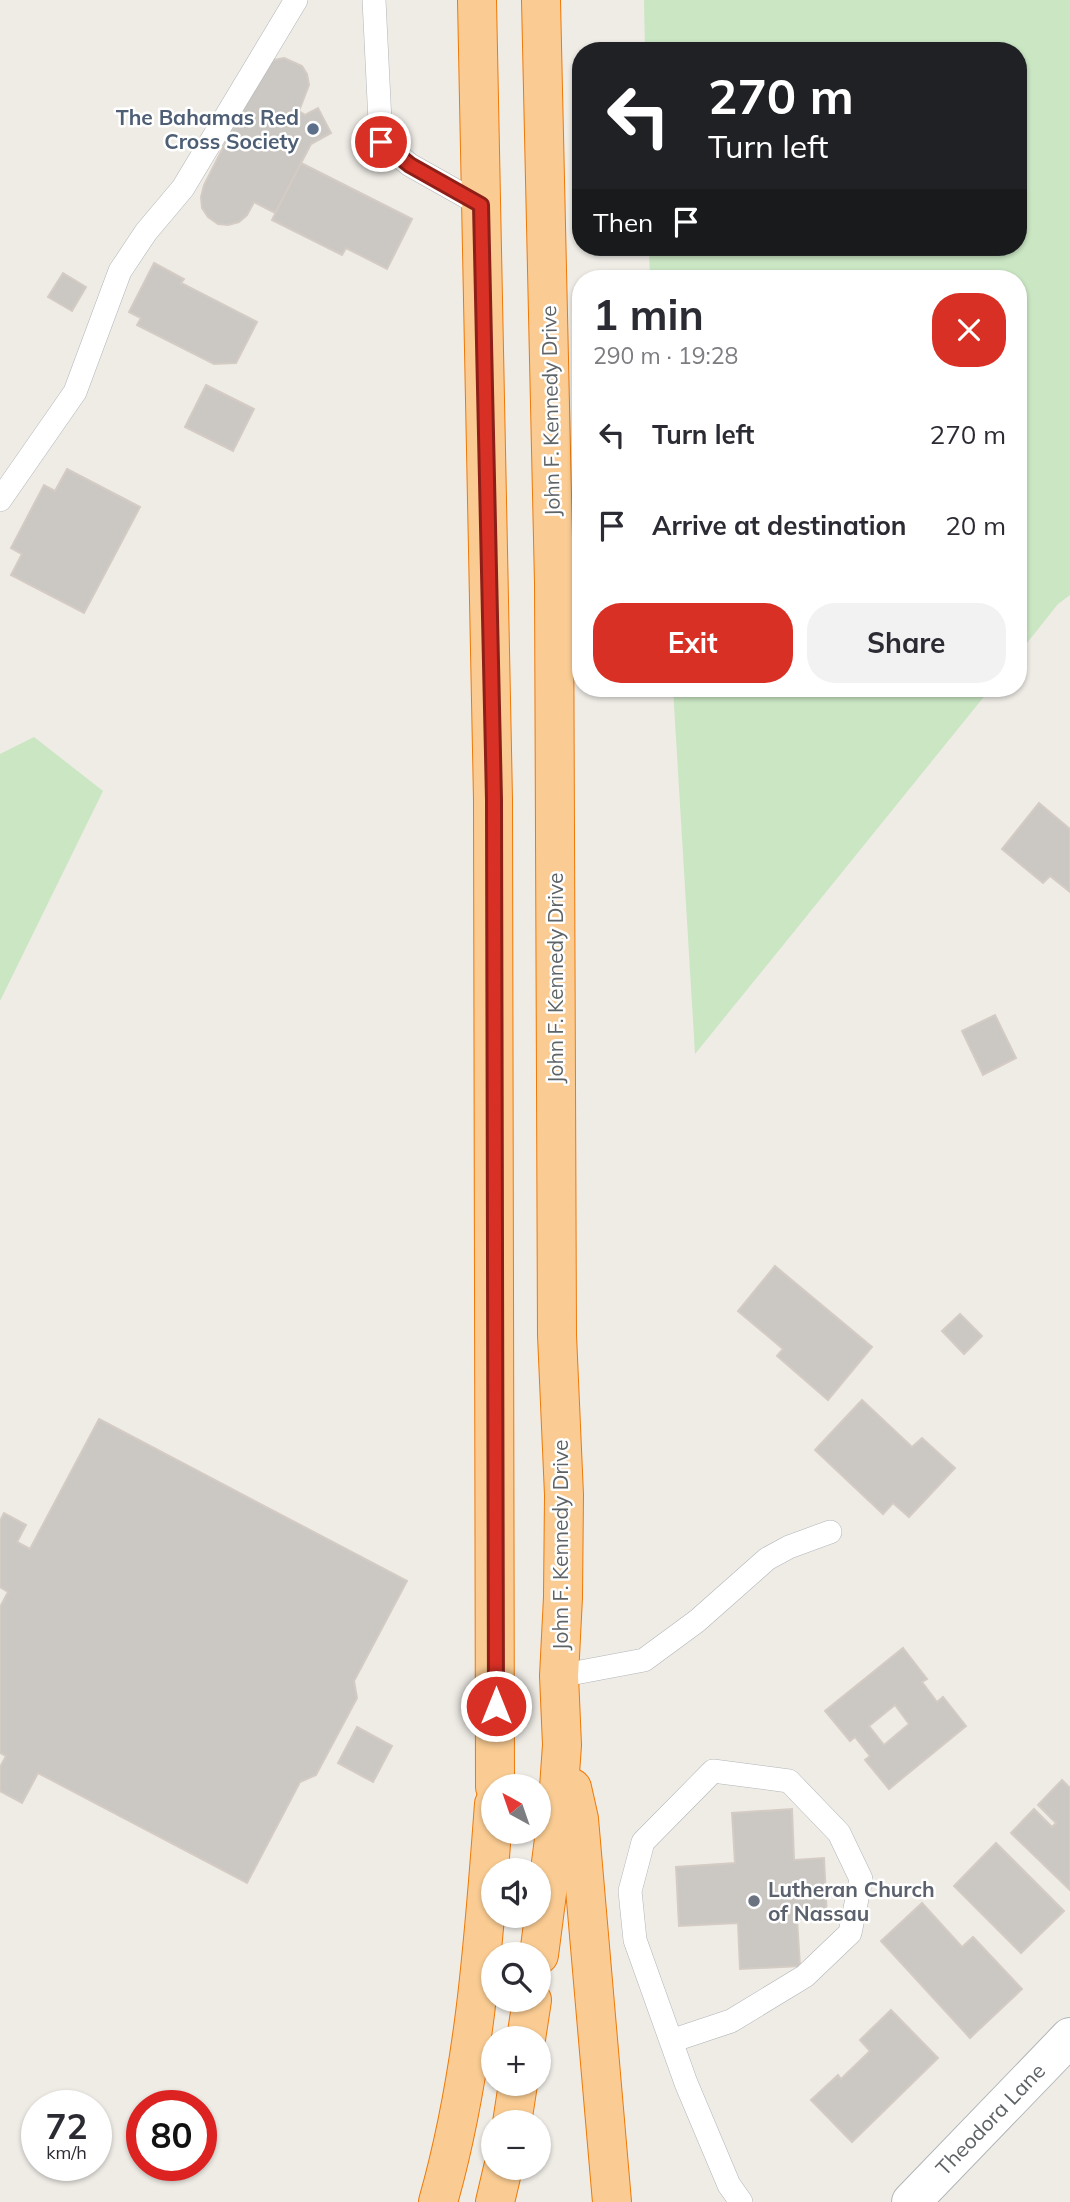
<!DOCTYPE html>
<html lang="en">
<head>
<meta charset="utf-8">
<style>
	:root { --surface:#fff; --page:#f2f2f3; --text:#2b2b33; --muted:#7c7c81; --accent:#d93025 }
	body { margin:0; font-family:Mulish,sans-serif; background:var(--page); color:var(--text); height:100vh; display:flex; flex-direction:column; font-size:26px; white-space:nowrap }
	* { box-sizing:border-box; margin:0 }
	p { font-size:23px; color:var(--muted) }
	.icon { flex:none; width:38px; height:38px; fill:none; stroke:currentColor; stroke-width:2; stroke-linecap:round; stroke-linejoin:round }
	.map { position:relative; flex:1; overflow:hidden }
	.sheet { position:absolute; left:572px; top:270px; width:455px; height:427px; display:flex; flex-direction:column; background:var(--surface); border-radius:28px; box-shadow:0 2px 5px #0004 }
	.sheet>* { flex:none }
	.banner { position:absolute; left:572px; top:42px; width:455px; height:214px; border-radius:28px; box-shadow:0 2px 5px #0004; background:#202124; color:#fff; overflow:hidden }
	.needle { width:46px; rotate:320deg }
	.controls { position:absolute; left:481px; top:1774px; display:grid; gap:14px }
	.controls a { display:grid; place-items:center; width:70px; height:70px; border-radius:50%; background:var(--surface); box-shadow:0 2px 5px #0004; font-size:35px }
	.speed { position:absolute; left:21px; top:2090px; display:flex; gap:14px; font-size:35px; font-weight:700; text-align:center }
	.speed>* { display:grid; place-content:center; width:91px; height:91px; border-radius:50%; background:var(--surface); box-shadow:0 2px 5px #0004; line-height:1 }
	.speed small { font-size:18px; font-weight:400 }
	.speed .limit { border:10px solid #d22; background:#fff; color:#111 }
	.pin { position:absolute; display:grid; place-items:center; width:60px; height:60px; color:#fff; margin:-30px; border:4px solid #fff; border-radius:50%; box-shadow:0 2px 7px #0007 }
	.me { position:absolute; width:77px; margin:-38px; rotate:0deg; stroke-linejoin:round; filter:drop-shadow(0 0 5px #0008) }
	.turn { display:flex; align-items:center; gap:24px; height:147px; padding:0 21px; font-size:32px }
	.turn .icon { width:91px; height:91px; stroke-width:2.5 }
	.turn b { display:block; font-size:49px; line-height:60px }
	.then { display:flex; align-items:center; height:66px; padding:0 21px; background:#0003; gap:14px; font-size:26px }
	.round { display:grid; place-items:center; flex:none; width:74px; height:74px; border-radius:28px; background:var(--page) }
	.headline { display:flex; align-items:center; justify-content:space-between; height:119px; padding:0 21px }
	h1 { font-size:42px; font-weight:700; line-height:52px }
	.button { display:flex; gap:14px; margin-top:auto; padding:14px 21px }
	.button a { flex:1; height:80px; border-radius:28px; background:var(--accent); color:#fff; font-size:28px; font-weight:700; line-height:80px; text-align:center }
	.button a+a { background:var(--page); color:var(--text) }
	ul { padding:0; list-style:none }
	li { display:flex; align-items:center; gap:21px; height:91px; padding:0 21px }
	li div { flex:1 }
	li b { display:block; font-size:26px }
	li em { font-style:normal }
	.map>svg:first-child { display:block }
	.green { fill:#cae6c3 }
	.building { fill:#cbc7c3; stroke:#d4ccc4; stroke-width:2; fill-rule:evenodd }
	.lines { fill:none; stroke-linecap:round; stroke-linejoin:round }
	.lane-casing { stroke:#b1b5b8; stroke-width:24 }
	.street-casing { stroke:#b1b5b8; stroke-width:40 }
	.highway-casing { stroke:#ef7907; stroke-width:40 }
	.lane { stroke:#fff; stroke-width:23 }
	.street { stroke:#fff; stroke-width:38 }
	.highway { stroke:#facc93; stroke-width:38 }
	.route-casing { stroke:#8d1f18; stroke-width:18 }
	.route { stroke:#d93025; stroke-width:12 }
	.service-dot { fill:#5c6f8a; stroke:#fff; stroke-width:2.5 }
	.worship-dot { fill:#6b7280; stroke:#fff; stroke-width:2.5 }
	.labels { text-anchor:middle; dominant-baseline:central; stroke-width:5; stroke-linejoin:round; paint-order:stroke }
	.service-label { font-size:21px; font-weight:bold; fill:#4e5e75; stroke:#fff; text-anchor:end }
	.street-label { font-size:21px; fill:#5e6366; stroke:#fff }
	.worship-label { font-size:21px; font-weight:bold; fill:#5b616d; stroke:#fff; text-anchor:start }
</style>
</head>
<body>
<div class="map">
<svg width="1070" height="2202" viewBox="0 0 1070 2202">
	<rect width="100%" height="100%" fill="#efece6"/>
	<g class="green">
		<path d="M644,0H1070V595L1058,604L1019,653L1018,278H650L649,247H1018V51H645Z"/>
		<path d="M673,688H991L695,1054Z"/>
		<path d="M34,737L103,791L0,1001V754Z"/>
	</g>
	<g class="building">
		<path d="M284,58L302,66L307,74L309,85L299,111L305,115L318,108L331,133L311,144L275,213L254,202L247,215L239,222L228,225L218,224L208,217L202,208L201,197L204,185L264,67L274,60Z"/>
		<path d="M301,163L412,219L387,269L346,248L342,255L272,220Z"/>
		<path d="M154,263L184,279L181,283L257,322L236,363L214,364L137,325L141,318L129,312Z"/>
		<path d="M63,273L86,287L72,311L48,297Z"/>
		<path d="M206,385L254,409L233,451L185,427Z"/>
		<path d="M67,469L140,507L84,613L11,575L22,554L11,548L44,485L55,491Z"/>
		<path d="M1039,803L1070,829V892L1050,876L1043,883L1002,849Z"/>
		<path d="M995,1015L1016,1058L983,1075L962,1031Z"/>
		<path d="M775,1266L872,1347L828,1400L777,1356L783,1349L738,1311Z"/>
		<path d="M960,1314L982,1336L964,1354L942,1331Z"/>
		<path d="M862,1400L912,1447L922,1438L955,1468L909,1517L893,1503L883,1514L815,1450Z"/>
		<path d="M99,1419L407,1581L354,1681L357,1698L316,1775L300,1782L247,1883L38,1773L22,1803L0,1791V1767L6,1756L0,1753V1607L8,1592L0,1587V1521L4,1513L26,1525L17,1542L30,1549Z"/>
		<path d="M903,1648L927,1679L922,1682L937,1702L943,1697L966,1726L889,1789L865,1760L870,1756L855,1737L850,1741L825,1711ZM895,1705L909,1724L884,1745L869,1726Z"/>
		<path d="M357,1727L392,1746L373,1782L338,1763Z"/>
		<path d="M1062,1780L1070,1788V1890L1011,1833L1034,1809L1052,1827L1056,1823L1038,1805Z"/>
		<path d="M792,1809L794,1860L824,1858L827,1918L797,1919L800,1966L740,1969L738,1923L679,1926L676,1867L735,1863L732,1813Z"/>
		<path d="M996,1843L1064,1911L1021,1953L954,1886Z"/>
		<path d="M922,1903L962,1947L973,1937L1022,1989L970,2038L881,1941Z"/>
		<path d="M891,2010L938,2058L852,2142L811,2100L838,2075L841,2079L870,2051L860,2040Z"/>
	</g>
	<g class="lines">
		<defs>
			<g id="lane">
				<path d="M374,0L381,142L410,165L481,205"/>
				<path d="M0,500L75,392L120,271L146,232L183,188L296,0"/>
				<path d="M559,1676L644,1660L697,1621L767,1559L789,1547L830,1532"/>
				<path d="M671,2041L731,2021L805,1976L850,1933L861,1879L839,1833L789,1781L713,1771L643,1842L630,1891L635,1940L686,2083L729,2185L741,2202"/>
			</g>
			<path id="street" d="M911,2202L1070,2037"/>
			<g id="highway">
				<path d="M477,0L493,800L495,1787"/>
				<path d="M572,1788L579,1819L612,2202"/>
				<path d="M539,1955L557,1816L562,1745L559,1676L563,1597L564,1495L557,1335L554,584L541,0"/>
				<path d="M526,2039L532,2000"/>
				<path d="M512,2123L518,2084"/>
				<path d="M438,2202C475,2072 484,1938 494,1804"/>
				<path d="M495,2202L503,2168"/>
			</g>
		</defs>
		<use href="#lane" class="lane-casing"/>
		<use href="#street" class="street-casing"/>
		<use href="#highway" class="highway-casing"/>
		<use href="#lane" class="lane"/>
		<use href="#street" class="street"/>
		<use href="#highway" class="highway"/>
	</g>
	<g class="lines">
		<defs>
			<path id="route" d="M381,142L410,165L481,205L494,800L496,1706"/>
		</defs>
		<use href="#route" class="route-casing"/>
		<use href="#route" class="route"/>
	</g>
	<circle class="service-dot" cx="313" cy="129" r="7"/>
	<circle class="worship-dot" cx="754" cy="1901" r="7"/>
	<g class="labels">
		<g class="service-label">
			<text x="299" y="117">The Bahamas Red<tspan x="299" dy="24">Cross Society</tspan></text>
		</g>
		<g class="street-label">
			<text transform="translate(550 411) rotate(-91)">John F. Kennedy Drive</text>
			<text transform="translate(555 978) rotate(-90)">John F. Kennedy Drive</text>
			<text transform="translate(560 1545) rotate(-90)">John F. Kennedy Drive</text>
			<text transform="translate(990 2119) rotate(-46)">Theodora Lane</text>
		</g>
		<g class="worship-label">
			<text x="768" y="1889">Lutheran Church<tspan x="768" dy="24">of Nassau</tspan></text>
		</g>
	</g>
</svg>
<div class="controls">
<a><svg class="needle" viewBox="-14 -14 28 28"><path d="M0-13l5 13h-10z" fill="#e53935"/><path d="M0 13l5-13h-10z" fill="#7c7c81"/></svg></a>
<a><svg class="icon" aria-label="sound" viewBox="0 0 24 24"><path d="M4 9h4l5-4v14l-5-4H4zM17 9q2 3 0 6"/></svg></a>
<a><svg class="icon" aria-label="search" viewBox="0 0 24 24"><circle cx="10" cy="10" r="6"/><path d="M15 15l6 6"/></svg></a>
<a>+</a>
<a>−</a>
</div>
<div class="speed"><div>72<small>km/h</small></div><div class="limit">80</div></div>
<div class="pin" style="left:381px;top:142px;background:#d93025"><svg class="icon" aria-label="arrive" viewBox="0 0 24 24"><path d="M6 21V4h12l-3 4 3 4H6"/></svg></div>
<svg class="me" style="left:496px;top:1706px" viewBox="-20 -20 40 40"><circle r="17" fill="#d93025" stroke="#fff" stroke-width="3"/><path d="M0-11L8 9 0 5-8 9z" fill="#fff"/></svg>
<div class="banner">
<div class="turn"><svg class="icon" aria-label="left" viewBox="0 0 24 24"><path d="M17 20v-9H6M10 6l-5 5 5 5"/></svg><div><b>270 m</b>Turn left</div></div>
<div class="then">Then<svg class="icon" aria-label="arrive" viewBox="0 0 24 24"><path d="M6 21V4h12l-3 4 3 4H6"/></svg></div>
</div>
<section class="sheet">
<div class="headline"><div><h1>1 min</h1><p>290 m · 19:28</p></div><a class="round" style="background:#d93025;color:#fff"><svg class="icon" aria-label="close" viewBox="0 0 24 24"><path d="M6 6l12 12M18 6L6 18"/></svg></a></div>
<ul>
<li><svg class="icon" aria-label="left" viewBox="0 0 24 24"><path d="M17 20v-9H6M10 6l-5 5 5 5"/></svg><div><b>Turn left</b></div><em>270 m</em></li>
<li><svg class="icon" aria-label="arrive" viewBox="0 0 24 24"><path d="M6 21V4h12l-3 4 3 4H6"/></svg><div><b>Arrive at destination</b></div><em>20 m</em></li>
</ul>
<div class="button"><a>Exit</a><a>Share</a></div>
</section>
</div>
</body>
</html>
